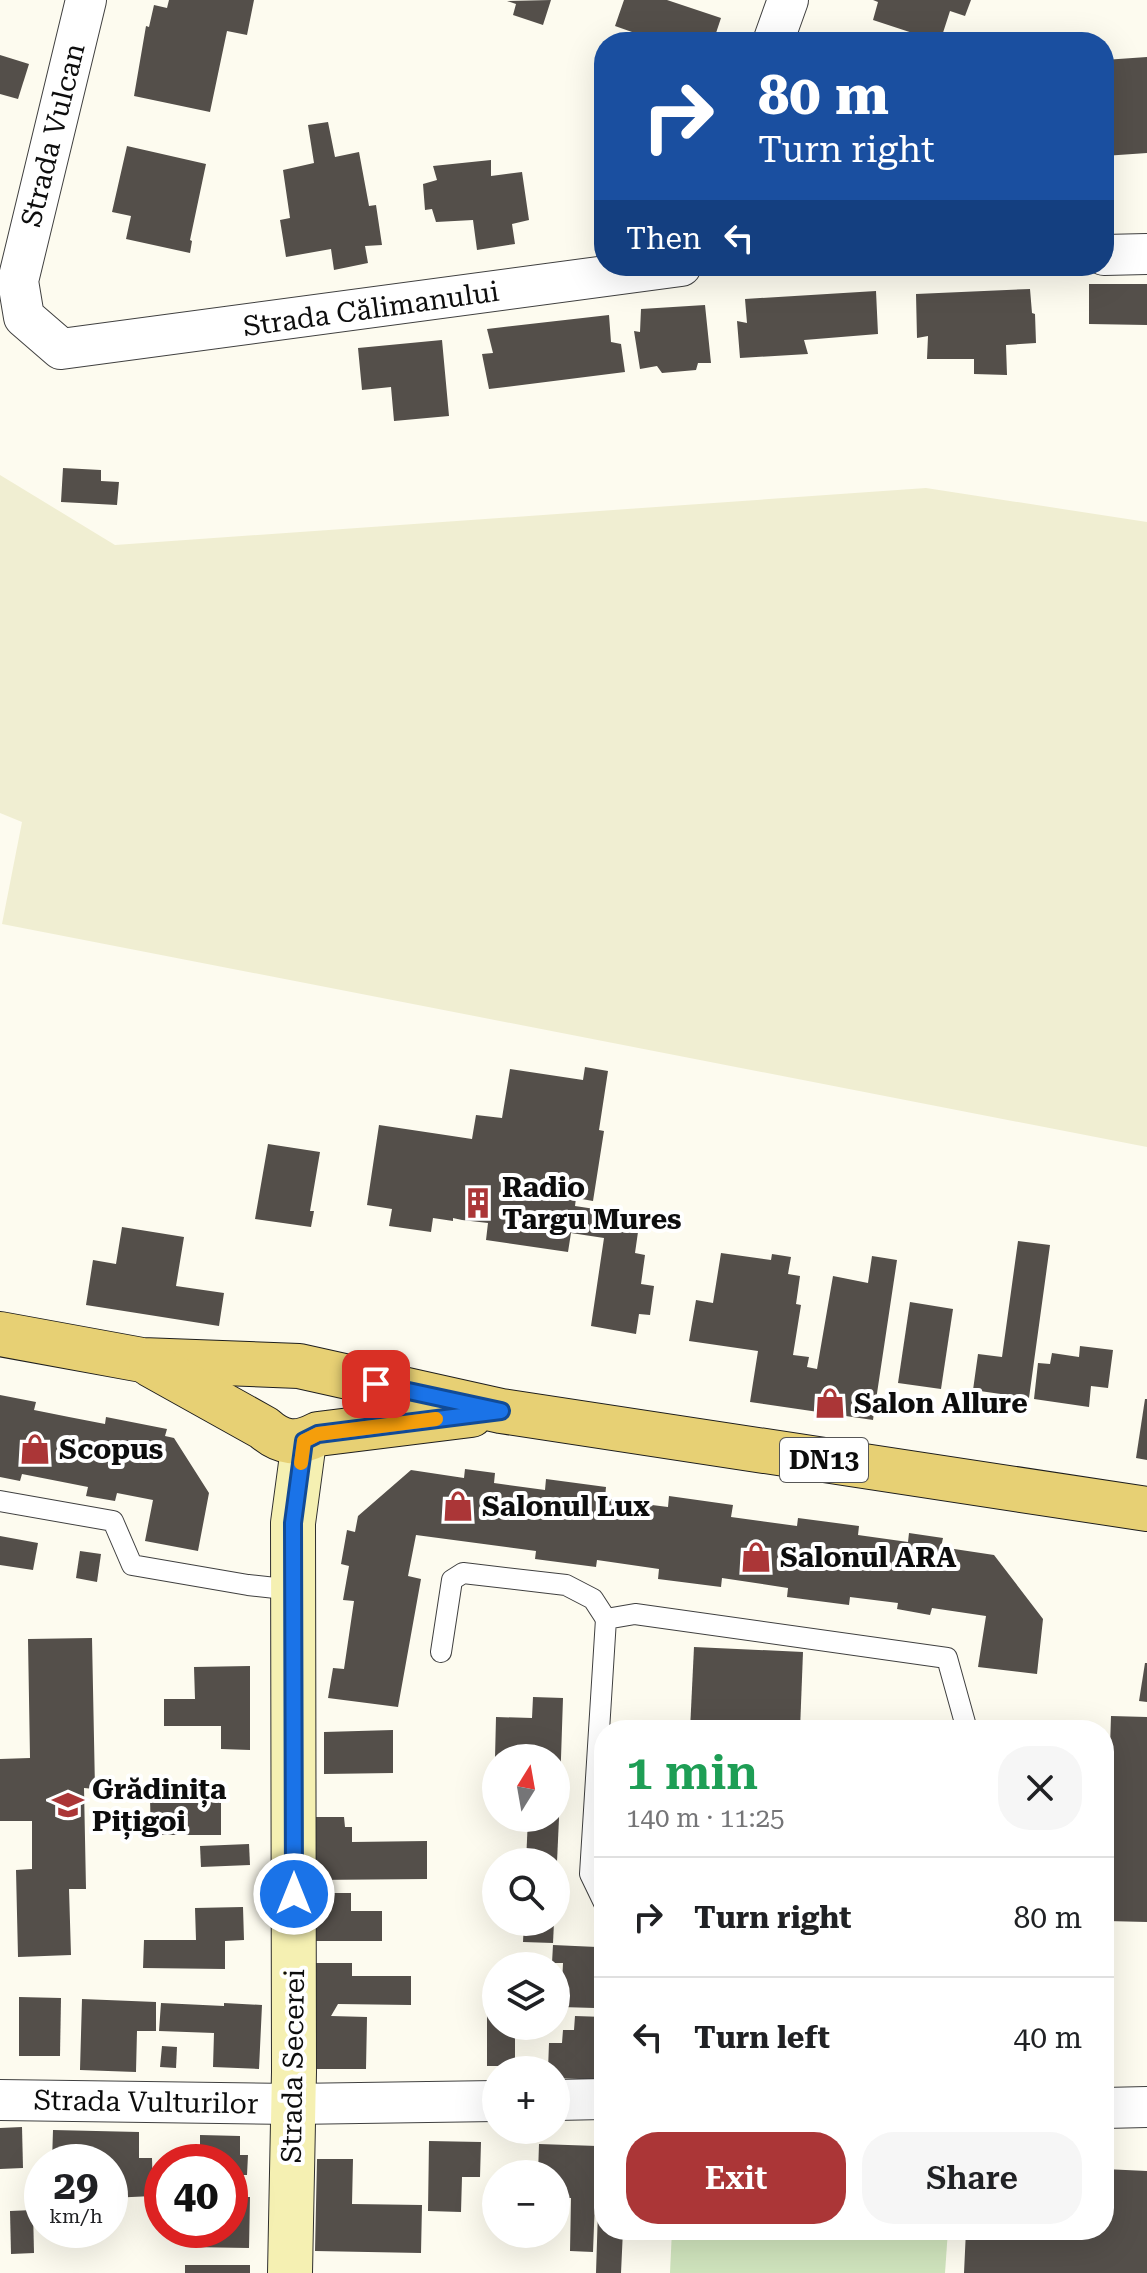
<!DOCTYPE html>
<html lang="en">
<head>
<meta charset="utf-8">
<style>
	:root { --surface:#fff; --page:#f6f6f6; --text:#202124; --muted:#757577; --line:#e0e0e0; --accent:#ab3637 }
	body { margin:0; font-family:"Roboto Serif",serif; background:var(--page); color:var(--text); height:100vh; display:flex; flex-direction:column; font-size:30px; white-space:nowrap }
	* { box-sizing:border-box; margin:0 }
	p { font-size:26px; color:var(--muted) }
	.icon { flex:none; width:44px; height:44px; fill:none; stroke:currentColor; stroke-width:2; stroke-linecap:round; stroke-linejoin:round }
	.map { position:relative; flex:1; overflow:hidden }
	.details { position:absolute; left:594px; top:1720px; width:520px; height:520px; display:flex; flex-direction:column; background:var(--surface); border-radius:32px; box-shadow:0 8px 32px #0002 }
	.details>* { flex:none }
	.guide { position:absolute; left:594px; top:32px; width:520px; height:244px; border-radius:32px; box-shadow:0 8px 32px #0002; background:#1a4fa0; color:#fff; overflow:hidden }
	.needle { width:52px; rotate:11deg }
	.tools { position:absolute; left:482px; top:1744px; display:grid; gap:16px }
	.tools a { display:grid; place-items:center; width:88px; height:88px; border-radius:50%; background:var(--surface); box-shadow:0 8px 32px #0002; font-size:40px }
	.speed { position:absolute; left:24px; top:2144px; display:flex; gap:16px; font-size:40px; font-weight:700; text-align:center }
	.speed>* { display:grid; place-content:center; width:104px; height:104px; border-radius:50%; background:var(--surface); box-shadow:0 8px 32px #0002; line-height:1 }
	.speed small { font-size:20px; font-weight:400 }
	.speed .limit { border:12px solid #d22; background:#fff; color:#111 }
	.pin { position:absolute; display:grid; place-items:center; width:68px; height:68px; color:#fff; margin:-34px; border-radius:16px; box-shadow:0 4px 12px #0006 }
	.me { position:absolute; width:88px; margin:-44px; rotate:0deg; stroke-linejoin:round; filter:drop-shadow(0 0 6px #0008) }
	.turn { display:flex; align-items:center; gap:28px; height:168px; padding:0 32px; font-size:36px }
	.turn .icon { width:104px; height:104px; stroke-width:2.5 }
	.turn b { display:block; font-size:56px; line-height:68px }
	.then { display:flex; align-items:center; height:76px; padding:0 32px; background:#0003; gap:16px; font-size:30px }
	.round { display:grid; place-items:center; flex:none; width:84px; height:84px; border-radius:32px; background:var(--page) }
	.summary { display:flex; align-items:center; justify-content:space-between; height:136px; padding:0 32px }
	h1 { font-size:48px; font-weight:600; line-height:60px; color:#1e9e55 }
	.primary-button { display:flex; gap:16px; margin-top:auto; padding:16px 32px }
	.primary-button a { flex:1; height:92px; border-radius:32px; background:var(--accent); color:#fff; font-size:32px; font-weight:600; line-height:92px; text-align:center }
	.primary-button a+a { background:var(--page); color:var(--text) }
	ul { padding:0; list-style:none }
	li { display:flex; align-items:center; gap:24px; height:120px; padding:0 32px; border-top:2px solid var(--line) }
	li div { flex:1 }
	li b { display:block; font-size:30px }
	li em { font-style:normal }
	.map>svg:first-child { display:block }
	.farmland { fill:#f0eed2 }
	.green { fill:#cfe3bc }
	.building { fill:#544f4a }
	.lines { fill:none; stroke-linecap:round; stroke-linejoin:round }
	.lane-casing { stroke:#404040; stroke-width:22 }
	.street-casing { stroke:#404040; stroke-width:42 }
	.secondary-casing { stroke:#2f2f2f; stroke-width:46 }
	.primary-casing { stroke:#1e1e1e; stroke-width:46 }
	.lane { stroke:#fff; stroke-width:20 }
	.street { stroke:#fff; stroke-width:40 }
	.secondary { stroke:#f5f0b2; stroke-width:44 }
	.primary { stroke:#e7d074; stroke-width:44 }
	.route-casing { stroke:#114b97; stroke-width:20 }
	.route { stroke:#1a73e8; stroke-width:14 }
	.slow { stroke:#f59e0b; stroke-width:14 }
	.labels { text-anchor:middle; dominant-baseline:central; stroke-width:8; stroke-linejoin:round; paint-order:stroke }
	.shield { fill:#fff; stroke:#565656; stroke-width:2 }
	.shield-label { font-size:26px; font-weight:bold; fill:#0d0d0d }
	.street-label { font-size:28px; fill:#0d0d0d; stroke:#fff }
	.poi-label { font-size:28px; font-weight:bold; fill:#0d0d0d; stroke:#fff; text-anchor:start }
</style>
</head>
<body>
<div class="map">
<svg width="1147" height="2273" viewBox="0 0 1147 2273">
	<rect width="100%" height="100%" fill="#fdfbef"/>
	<path class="farmland" d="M0,475L115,545L926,488L1147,522V1147L2,924L22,822L0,813Z"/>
	<path class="green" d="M672,2230H948L945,2273H670Z"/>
	<g class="building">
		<path d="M169,0H254L247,35L227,31L210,112L134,96L146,26L149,27L154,5L167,8Z"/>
		<path d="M551,0L543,25L513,15L516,4L507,1Z"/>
		<path d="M624,0H667L721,18L713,42H629L632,32L615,26Z"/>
		<path d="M873,0H971L965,16L950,11L940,42L873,20L878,2Z"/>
		<path d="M0,55L29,64L18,99L0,94Z"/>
		<path d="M1147,57V153L1104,156V60Z"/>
		<path d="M328,122L335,157L359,152L369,206L376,205L382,245L365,246L368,263L334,270L331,249L286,257L280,220L290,218L283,170L314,163L308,125Z"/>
		<path d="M127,146L206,164L190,240L192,241L190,253L126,239L131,216L112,212Z"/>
		<path d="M491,160V176L522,172L529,220L512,224L515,244L477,250L473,220L436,222L432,209L425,210L423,184L437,180L433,166Z"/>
		<path d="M1089,284H1147V325L1089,324Z"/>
		<path d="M1030,289L1032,313L1035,314L1036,343L1006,345L1007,375L974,374V359H927L928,336L917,338L916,294Z"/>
		<path d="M876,291L878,334L804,340L808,354L740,358L737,321L747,323L745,299Z"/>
		<path d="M705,305L711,363H698L696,370L662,373L657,366L640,369L634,331L640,332L641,309Z"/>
		<path d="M609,315L611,342L621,344L625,372L489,389L482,354L493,353L487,329Z"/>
		<path d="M442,340L449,416L394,421L391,387L362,390L358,348Z"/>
		<path d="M63,468L101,470V481L119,482L117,505L61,502Z"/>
		<path d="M585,1067L608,1071L599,1130L604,1131L593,1201L576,1198L575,1206L608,1211L606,1227L638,1232L635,1253L645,1255L641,1284L654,1286L650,1315L639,1314L636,1334L591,1326L604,1238L571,1233L568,1252L486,1240L488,1223L462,1220L453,1218V1221L433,1218L431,1232L389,1226L392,1209L367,1205L379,1125L472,1139L476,1115L502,1118L510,1069L583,1080Z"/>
		<path d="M268,1144L320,1152L310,1211H314L311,1227L255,1219Z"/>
		<path d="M122,1227L184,1237L176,1286L224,1293L219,1326L86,1305L93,1260L116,1264Z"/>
		<path d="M1018,1241L1050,1245L1029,1398L973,1390L978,1354L1002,1357Z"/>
		<path d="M721,1253L771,1260L772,1254L791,1257L788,1274L800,1276L796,1304L801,1305L793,1355L809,1357L807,1367L817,1369L833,1276L868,1283L872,1256L897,1260L873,1420L750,1402L758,1351L689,1341L696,1300L713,1303Z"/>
		<path d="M910,1302L953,1309L941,1389L898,1383Z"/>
		<path d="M1080,1346L1113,1350L1108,1388L1091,1386L1089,1407L1034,1399L1038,1363L1050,1364L1052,1353L1079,1357Z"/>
		<path d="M0,1395L36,1402L34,1410L69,1417L105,1424L106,1417L167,1429L165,1436L174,1438L209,1493L198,1551L145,1541L153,1500L117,1493L115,1501L86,1496L88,1487L22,1474L20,1481L0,1477Z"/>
		<path d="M1145,1399H1147V1460L1136,1458Z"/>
		<path d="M465,1469L495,1473L494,1483L545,1490L546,1479L606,1487L605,1498L636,1503L668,1507L669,1496L733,1505L731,1517L797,1526L798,1518L859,1526L858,1535L908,1542L909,1533L943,1538L941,1547L994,1555L1043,1619L1037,1674L978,1667L986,1616L932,1608L930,1615L897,1609L898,1603L850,1597L849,1605L787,1597L788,1588L722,1578L721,1587L658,1579L659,1569L597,1560L596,1567L535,1559L536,1551L416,1535L408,1576L421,1579L398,1707L328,1698L333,1668L344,1669L354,1601L343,1600L349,1566L341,1564L347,1530L355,1532L358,1516L411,1470L464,1478Z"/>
		<path d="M0,1536L38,1543L33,1570L0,1565Z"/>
		<path d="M80,1551L101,1554L97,1582L76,1578Z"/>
		<path d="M92,1638L95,1789L84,1788L86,1889H69L71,1955L18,1957L16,1870L32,1869V1821H0V1759L30,1758L28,1639Z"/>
		<path d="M694,1647L803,1652L800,1730H690Z"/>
		<path d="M1145,1663H1147V1702L1139,1701Z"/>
		<path d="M250,1666V1750L221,1749V1726H164V1699H195L194,1667Z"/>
		<path d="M533,1697L563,1698L559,1818H556V1758H495L496,1717L532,1718Z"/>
		<path d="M1111,1716L1147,1717V1922L1107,1921V1905H1104V1748H1110Z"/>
		<path d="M393,1730V1773L324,1774V1732Z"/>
		<path d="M150,1799L221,1800V1835H151Z"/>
		<path d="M312,1817H344L345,1827H352V1842L427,1841V1879L312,1880Z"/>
		<path d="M528,1818H559L557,1862H526Z"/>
		<path d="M249,1844L250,1865L201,1867L200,1846Z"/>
		<path d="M310,1893H351V1911H382V1941H310Z"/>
		<path d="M243,1907L244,1940L225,1941V1969L143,1968L144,1940H196L195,1908Z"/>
		<path d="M524,1922H554L553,1943L523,1942Z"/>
		<path d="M553,1945L597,1947L595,2008L561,2007L563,1963H552Z"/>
		<path d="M311,1963H352V1976H411V2005L338,2004L331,2016L367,2017L366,2069H311Z"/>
		<path d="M19,1997L61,1998L60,2056H19Z"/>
		<path d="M82,1999L156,2002V2031H137L136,2072L80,2070Z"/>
		<path d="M161,2003L224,2006V2003L262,2005L259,2069L213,2067L214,2033L159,2031Z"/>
		<path d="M487,2013H496V2026H515V2066H487Z"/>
		<path d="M575,2016L604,2017L603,2080L556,2078V2070H548L549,2043H562L563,2030H574Z"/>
		<path d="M162,2046L177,2047L176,2068L160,2067Z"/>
		<path d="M22,2127L23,2168L0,2169V2128Z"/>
		<path d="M53,2130L139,2132V2158H152L153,2196L110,2198V2162H52Z"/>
		<path d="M200,2135L240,2136V2155H248L247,2175H241V2197H250L249,2248L186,2247V2230H230V2162H191V2146L200,2147Z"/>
		<path d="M429,2141L481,2142L480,2177H462L461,2212L428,2211Z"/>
		<path d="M539,2144L597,2146L593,2252L570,2251L571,2198L556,2197V2174H538Z"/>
		<path d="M600,2147H604V2230H623L621,2273H596Z"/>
		<path d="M317,2159H353L352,2204L422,2205L421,2253L315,2251Z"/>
		<path d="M1104,2169L1147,2171V2273H964L966,2230H1104Z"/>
		<path d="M33,2210L34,2253L11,2254L10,2211Z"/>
		<rect x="185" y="2265" width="65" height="8"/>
	</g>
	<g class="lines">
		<defs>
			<g id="lane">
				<path d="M0,1501L113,1521L132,1565L248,1585L294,1590"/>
				<path d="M441,1652L452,1580L463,1573L566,1585L593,1599L606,1619"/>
				<path d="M604,1903L590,1874L606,1619L635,1614L947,1658L967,1730"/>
			</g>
			<g id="street">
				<path d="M86,0L18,281L24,317L61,349L681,266"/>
				<path d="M773,42L788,0"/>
				<path d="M1104,255L1147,254"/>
				<path d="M0,2100L292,2104L496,2101"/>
				<path d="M556,2100L604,2099"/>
				<path d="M1104,2108L1147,2107"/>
			</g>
			<path id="secondary" d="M290,2273L294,2072L293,1523L304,1441"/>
			<g id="primary">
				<path d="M0,1334L142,1360L299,1366L501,1411L1147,1509"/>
				<path d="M151,1365L264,1428C282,1444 297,1445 318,1434L471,1415"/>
			</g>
		</defs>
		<use href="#lane" class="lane-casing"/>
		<use href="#street" class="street-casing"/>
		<use href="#secondary" class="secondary-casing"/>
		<use href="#primary" class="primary-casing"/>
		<use href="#lane" class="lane"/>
		<use href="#street" class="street"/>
		<use href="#secondary" class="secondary"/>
		<use href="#primary" class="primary"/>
	</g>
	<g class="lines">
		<defs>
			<path id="route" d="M294,1894L293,1523L304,1441L318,1434L501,1411L376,1384"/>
		</defs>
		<use href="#route" class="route-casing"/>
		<use href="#route" class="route"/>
		<path class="slow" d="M301,1463L304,1441L318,1434L436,1419"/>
	</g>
	<defs>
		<symbol id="building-bare" viewBox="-9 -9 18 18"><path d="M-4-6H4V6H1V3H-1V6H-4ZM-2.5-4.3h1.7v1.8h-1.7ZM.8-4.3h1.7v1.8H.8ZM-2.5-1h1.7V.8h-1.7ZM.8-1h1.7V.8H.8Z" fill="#ab3637" stroke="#fff" stroke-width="2.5" paint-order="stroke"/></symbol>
		<symbol id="shop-bare" viewBox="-9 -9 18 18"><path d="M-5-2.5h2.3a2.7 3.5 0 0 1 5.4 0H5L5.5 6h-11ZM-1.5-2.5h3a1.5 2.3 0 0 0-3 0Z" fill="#ab3637" stroke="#fff" stroke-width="2.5" paint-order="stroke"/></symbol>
		<symbol id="school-bare" viewBox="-9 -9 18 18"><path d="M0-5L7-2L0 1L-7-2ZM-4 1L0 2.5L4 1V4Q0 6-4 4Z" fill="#ab3637" stroke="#fff" stroke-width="2.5" paint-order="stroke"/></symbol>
	</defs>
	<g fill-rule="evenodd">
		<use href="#building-bare" x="456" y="1181" width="44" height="44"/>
		<use href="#shop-bare" x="808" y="1381" width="44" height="44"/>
		<use href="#shop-bare" x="13" y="1427" width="44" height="44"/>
		<use href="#shop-bare" x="436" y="1484" width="44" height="44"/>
		<use href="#shop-bare" x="734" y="1535" width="44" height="44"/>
		<use href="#school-bare" x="46" y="1783" width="44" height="44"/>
	</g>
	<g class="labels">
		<rect class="shield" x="780" y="1438" width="88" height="44" rx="6"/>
		<g class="shield-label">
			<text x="824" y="1460">DN13</text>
		</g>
		<g class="street-label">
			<text transform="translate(53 135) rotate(-76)">Strada Vulcan</text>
			<text transform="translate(371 309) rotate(-8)">Strada Călimanului</text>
			<text transform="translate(293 2066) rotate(-89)">Strada Secerei</text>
			<text transform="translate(146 2102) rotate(1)">Strada Vulturilor</text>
		</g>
		<g class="poi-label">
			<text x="502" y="1187">Radio<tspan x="502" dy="32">Targu Mures</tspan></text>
			<text x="854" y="1403">Salon Allure</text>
			<text x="59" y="1449">Scopus</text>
			<text x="482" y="1506">Salonul Lux</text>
			<text x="780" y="1557">Salonul ARA</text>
			<text x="92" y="1789">Grădinița<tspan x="92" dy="32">Pițigoi</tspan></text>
		</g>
	</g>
</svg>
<div class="tools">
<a><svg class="needle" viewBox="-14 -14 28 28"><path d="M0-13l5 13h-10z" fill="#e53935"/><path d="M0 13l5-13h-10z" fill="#757577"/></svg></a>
<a><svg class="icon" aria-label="search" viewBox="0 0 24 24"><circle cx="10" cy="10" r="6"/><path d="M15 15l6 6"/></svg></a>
<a><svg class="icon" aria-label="layers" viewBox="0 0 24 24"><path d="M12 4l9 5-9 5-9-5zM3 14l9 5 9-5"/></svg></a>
<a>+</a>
<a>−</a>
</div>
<div class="speed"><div>29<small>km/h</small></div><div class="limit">40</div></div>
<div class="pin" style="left:376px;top:1384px;background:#d93025"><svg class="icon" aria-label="arrive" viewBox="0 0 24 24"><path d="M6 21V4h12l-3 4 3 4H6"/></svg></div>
<svg class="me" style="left:294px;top:1894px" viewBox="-20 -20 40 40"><circle r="17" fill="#1a73e8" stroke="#fff" stroke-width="3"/><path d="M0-11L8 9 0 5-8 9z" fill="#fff"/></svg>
<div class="guide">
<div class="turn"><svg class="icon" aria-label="right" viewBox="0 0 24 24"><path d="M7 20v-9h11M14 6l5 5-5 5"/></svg><div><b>80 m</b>Turn right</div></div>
<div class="then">Then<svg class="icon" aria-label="left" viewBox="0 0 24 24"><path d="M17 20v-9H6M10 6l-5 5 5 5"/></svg></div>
</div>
<section class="details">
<div class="summary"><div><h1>1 min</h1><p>140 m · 11:25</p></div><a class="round"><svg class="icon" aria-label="close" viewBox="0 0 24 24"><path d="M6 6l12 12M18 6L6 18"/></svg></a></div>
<ul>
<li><svg class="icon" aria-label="right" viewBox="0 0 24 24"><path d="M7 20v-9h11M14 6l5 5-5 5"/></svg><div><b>Turn right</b></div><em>80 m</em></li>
<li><svg class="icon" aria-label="left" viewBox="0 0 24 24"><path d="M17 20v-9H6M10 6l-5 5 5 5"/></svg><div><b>Turn left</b></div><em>40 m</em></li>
</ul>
<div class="primary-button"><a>Exit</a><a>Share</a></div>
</section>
</div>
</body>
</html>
